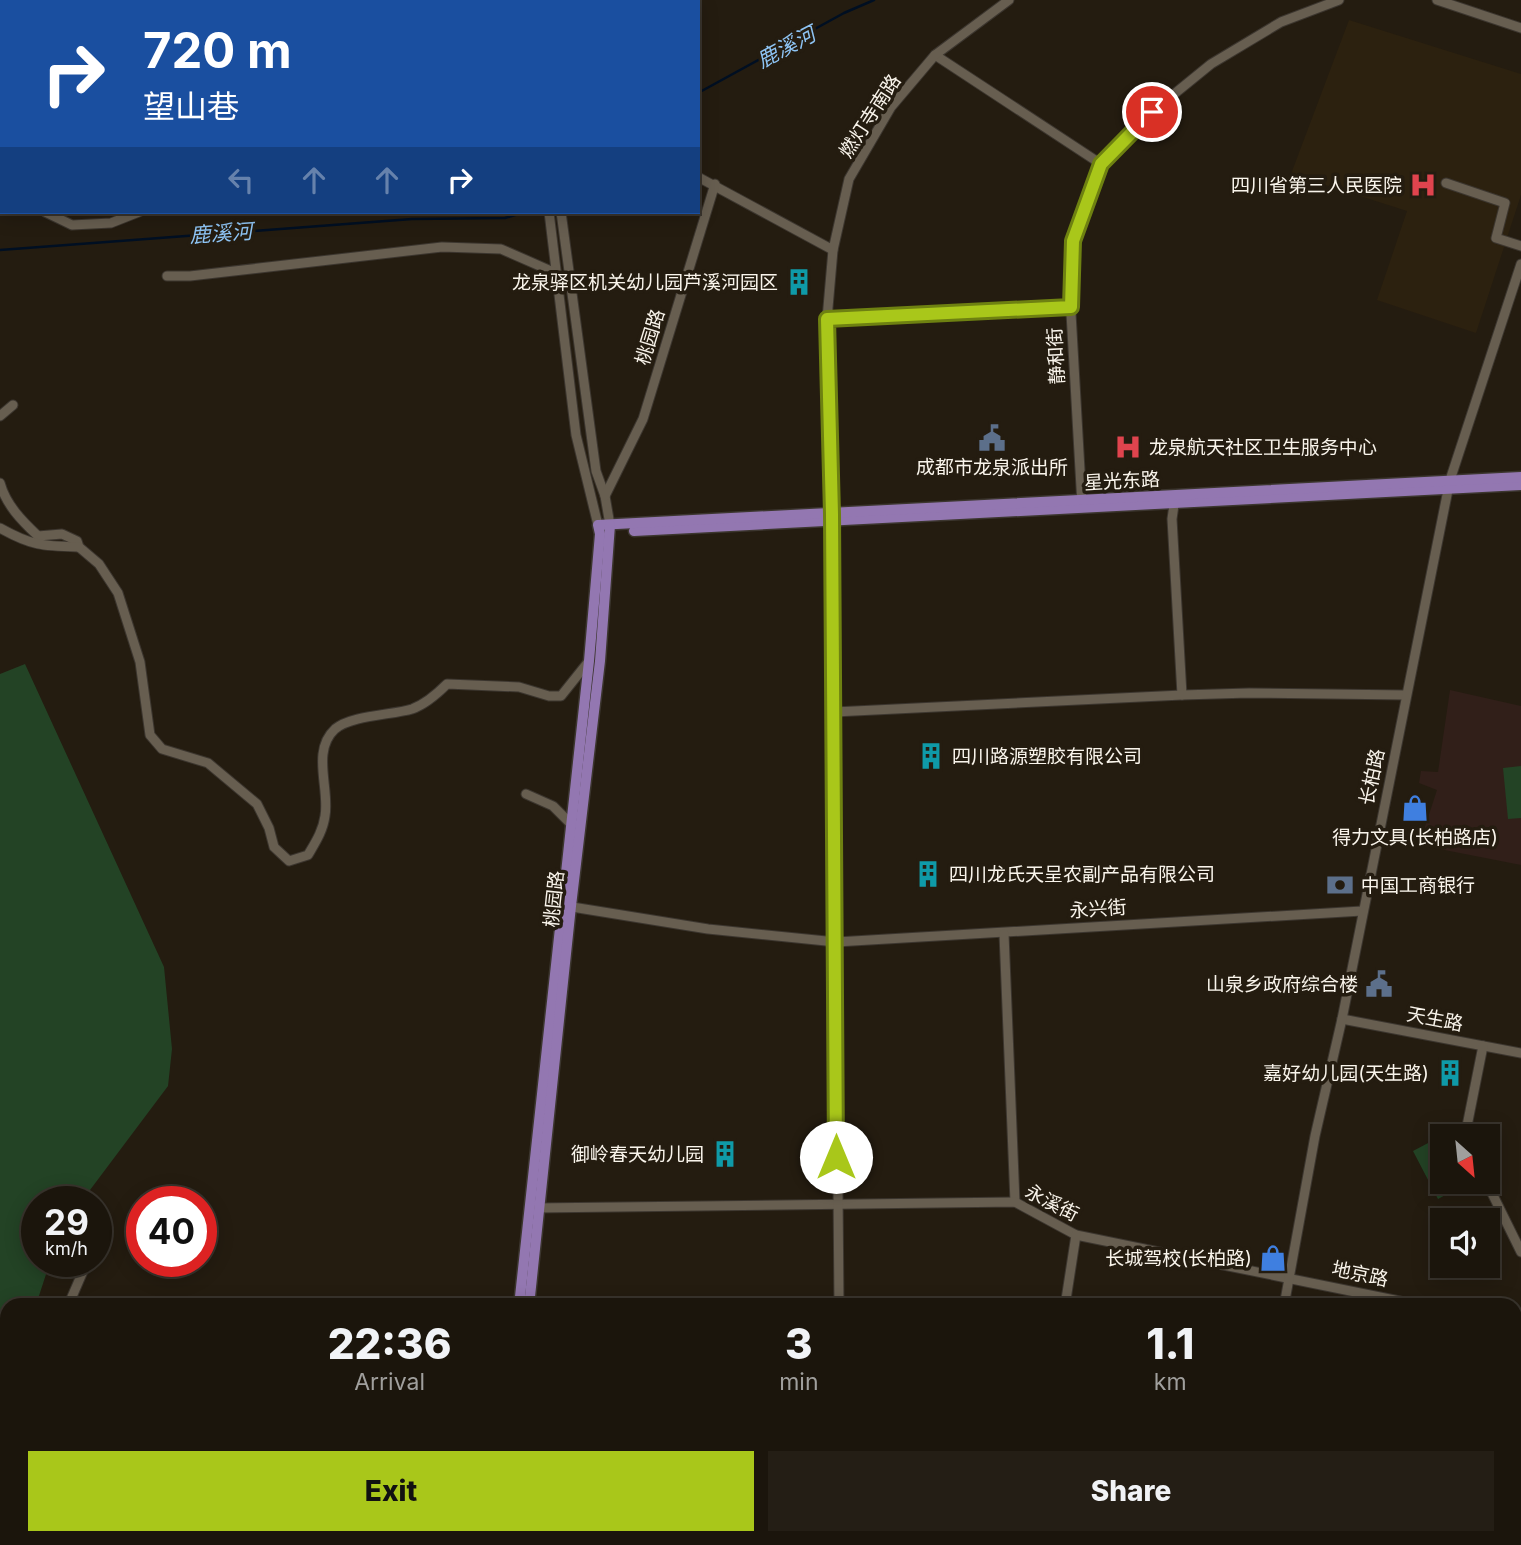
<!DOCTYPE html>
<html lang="en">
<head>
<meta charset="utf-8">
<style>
	:root { --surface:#1b150c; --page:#241e15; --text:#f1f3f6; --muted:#a09f9d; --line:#39342d; --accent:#a9c71a }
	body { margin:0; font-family:Inter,"Noto Sans SC",sans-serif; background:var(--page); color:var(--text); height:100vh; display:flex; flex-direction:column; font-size:26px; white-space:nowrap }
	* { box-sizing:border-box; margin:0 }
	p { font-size:23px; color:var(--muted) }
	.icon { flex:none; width:38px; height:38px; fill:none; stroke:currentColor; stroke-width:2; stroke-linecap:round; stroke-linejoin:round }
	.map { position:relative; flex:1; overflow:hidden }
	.drawer { position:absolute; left:0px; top:1298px; width:1522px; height:247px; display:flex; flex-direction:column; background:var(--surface); border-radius:21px 21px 0 0; box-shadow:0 4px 18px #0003,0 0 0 2px var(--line) }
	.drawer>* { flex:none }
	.top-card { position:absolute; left:0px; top:0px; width:700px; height:214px; box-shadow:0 4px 18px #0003,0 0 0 2px var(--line); background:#1a4fa0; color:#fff; overflow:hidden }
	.needle { width:46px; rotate:153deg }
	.fabs { position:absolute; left:1430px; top:1124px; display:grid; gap:14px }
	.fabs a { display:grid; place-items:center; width:70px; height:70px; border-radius:0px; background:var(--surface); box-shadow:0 4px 18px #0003,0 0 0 2px var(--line); font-size:35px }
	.speed { position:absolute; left:21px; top:1186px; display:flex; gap:14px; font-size:35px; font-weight:700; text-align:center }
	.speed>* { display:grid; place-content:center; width:91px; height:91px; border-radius:50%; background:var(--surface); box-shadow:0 4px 18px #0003,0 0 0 2px var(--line); line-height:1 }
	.speed small { font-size:18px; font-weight:400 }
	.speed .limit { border:10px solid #d22; background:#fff; color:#111 }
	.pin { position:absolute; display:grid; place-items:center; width:60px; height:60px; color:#fff; margin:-30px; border:4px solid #fff; border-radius:50%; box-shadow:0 2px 7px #0007 }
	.me { position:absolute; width:77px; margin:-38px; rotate:0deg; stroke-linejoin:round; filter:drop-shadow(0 0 5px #0008) }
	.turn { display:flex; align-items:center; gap:24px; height:147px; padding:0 28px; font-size:32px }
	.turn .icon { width:91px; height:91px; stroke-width:2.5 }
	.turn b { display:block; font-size:49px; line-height:60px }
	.lanes { display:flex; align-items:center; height:66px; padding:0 28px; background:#0003; justify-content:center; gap:35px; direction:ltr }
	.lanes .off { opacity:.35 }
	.eta { display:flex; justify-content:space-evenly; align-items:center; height:119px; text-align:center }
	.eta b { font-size:42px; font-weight:800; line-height:49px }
	.button { display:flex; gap:14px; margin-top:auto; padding:14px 28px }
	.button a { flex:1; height:80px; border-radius:0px; background:var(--accent); color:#111; font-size:28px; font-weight:800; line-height:80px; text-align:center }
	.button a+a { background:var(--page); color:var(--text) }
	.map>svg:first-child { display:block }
	.built { fill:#2c210f }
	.education { fill:#311f19 }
	.green { fill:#234325 }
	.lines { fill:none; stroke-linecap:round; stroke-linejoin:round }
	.stream { stroke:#000f22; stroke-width:2.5 }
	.minor-casing { stroke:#3c362f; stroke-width:11 }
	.major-casing { stroke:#3c362f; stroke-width:13 }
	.highway-casing { stroke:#3c362f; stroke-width:15 }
	.minor { stroke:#675e50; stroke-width:9 }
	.major { stroke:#9377b1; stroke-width:10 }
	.highway { stroke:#b087f1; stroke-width:12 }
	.route-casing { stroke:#6e8111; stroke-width:18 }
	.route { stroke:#a9c71a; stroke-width:12 }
	.labels { text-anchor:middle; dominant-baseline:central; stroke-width:7; stroke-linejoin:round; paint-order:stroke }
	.street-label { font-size:19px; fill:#f9f4eb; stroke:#241c10 }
	.poi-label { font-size:19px; fill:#f9f4eb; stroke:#241c10; text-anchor:end }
	.water-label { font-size:21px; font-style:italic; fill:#8ec4f4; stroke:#241c10 }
</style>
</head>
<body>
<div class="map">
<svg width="1521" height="1545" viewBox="0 0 1521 1545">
	<rect width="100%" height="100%" fill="#241c10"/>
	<path class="built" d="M1349,20L1521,74V195L1476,333L1377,300L1407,211L1291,174Z"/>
	<path class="education" d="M1450,690L1521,706V865L1419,845L1437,790L1419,783L1421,771L1438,772Z"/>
	<g class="green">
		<path d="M0,0L49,2H2L0,102Z"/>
		<path d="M25,664L164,967L172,1049L168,1086L81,1202H37V1262H50L36,1305L7,1306V1528L6,1545H0V674Z"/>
		<path d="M1521,766V818L1508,819L1503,768Z"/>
		<path d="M1447,1133L1449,1136H1442V1181H1471L1438,1199L1413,1151Z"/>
	</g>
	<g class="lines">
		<g class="stream">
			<path d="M698,93L844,13L874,0"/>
			<path d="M0,250L412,219L505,218L525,212"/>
		</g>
		<defs>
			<g id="minor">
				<path d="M1437,0L1521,28"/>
				<path d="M542,2V0"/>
				<path d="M935,55L1101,164"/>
				<path d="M698,177L833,250"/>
				<path d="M1446,183L1505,203L1496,238L1521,246"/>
				<path d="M0,190L2,191"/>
				<path d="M45,212L72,225L111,223L139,212"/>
				<path d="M549,212L576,435L598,525"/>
				<path d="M561,212L596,471L605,496L610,525"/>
				<path d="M167,276H190L442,247L501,249L558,274"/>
				<path d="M827,319L1071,307"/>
				<path d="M0,416L13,405"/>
				<path d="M0,483C6,505 22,521 38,536L62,534L77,541L79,547L99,564L118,593L140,662L150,735L162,749L208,763L257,804L269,828L274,847L289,861L308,855C315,843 323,831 325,816C330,789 311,751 335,729C351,715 393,715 412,709C426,704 437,694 447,684L519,687L549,696H561L589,661"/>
				<path d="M605,496L643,419L715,184"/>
				<path d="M1082,505L1071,313L1073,241L1101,164L1152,112L1211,64L1281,22L1339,0"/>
				<path d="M1174,505L1172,519L1182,695"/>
				<path d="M0,528C32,546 43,546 79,547"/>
				<path d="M834,712L1182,695L1249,693L1406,695"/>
				<path d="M526,794L553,806L571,824"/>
				<path d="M566,906L708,929L836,942L1362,911"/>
				<path d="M1004,934L1015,1202"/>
				<path d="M1342,1019L1521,1053"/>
				<path d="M1465,1136L1483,1046"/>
				<path d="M1486,1181L1521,1252"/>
				<path d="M535,1208L1015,1202L1076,1235L1424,1306"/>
				<path d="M96,1243L102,1231"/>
				<path d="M68,1306L87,1262"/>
				<path d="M839,1306L832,514L827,319L833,250L849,179L891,107L935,55L1009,0"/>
				<path d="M1065,1306L1076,1235"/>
				<path d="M1284,1306L1315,1136L1342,1019L1450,480L1521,264"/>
				<path d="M0,1356L7,1357"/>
				<path d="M1393,1538L1428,1545"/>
				<path d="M93,1545L94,1538"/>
				<path d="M164,1545L176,1538"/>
				<path d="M495,1545L497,1538"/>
				<path d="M615,1545L617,1538"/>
				<path d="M839,1545V1538"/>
				<path d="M1022,1545L1024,1538"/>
				<path d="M1241,1545L1243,1538"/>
			</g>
			<g id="major">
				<path d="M634,531L1521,485"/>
				<path d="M519,1306L589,661L600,534L598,525L1521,477"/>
				<path d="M529,1306L571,906L600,661L610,525"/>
			</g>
			<g id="highway">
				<path d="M527,1538L549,1545"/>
				<path d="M568,1538L591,1545"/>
				<path d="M197,1545L203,1538"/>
				<path d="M211,1545L218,1538"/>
			</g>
		</defs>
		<use href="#minor" class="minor-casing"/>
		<use href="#major" class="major-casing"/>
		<use href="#highway" class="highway-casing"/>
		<use href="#minor" class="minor"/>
		<use href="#major" class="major"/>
		<use href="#highway" class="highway"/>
	</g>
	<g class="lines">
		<defs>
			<path id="route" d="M836,1157L832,514L827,319L1071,307L1073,241L1101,164L1152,112"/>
		</defs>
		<use href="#route" class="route-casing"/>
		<use href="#route" class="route"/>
	</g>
	<defs>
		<symbol id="hospital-bare" viewBox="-9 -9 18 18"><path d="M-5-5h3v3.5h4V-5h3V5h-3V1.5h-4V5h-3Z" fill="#e0444e" stroke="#241c10" stroke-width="2.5" paint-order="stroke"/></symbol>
		<symbol id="building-bare" viewBox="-9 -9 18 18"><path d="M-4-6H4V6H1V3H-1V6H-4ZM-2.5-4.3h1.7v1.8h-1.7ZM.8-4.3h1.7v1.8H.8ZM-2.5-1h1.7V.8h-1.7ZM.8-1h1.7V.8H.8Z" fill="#0f9aa8" stroke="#241c10" stroke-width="2.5" paint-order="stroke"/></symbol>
		<symbol id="civic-bare" viewBox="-9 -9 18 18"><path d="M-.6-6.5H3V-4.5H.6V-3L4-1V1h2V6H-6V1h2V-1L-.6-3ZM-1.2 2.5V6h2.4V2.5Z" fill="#5c6f8a" stroke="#241c10" stroke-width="2.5" paint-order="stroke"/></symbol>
		<symbol id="shop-bare" viewBox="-9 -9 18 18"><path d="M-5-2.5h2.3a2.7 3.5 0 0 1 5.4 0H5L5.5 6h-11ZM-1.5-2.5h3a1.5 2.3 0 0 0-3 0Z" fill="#3f7fe0" stroke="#241c10" stroke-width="2.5" paint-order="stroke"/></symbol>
		<symbol id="bank-bare" viewBox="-9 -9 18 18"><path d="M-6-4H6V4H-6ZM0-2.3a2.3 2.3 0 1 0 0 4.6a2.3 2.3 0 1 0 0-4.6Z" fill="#5c6f8a" stroke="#241c10" stroke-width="2.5" paint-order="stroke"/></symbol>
	</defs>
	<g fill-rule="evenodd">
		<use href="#hospital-bare" x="1404" y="166" width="38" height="38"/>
		<use href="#building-bare" x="780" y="263" width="38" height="38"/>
		<use href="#civic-bare" x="973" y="419" width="38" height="38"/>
		<use href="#hospital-bare" x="1109" y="428" width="38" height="38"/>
		<use href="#building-bare" x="912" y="737" width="38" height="38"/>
		<use href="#shop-bare" x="1396" y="789" width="38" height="38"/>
		<use href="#building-bare" x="909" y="855" width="38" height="38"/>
		<use href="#bank-bare" x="1321" y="866" width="38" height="38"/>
		<use href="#civic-bare" x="1360" y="965" width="38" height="38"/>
		<use href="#building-bare" x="1431" y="1054" width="38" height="38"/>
		<use href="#building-bare" x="706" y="1135" width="38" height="38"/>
		<use href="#shop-bare" x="1254" y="1239" width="38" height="38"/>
	</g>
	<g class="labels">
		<g class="street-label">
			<text transform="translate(870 116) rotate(-57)">燃灯寺南路</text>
			<text transform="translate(650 337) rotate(-73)">桃园路</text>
			<text transform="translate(1056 356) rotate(-93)">静和街</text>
			<text transform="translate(1122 481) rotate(-3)">星光东路</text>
			<text transform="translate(1372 777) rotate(-78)">长柏路</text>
			<text transform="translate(554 899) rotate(-84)">桃园路</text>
			<text transform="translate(1098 909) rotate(-4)">永兴街</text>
			<text transform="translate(1435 1019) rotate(11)">天生路</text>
			<text transform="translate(1052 1203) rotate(27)">永溪街</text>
			<text transform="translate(1360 1274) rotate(12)">地京路</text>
		</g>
		<g class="poi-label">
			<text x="1402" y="185">四川省第三人民医院</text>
			<text x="778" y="282">龙泉驿区机关幼儿园芦溪河园区</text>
			<text x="1149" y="447" text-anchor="start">龙泉航天社区卫生服务中心</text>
			<text x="992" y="467" text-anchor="middle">成都市龙泉派出所</text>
			<text x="952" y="756" text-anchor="start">四川路源塑胶有限公司</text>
			<text x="1415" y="837" text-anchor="middle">得力文具(长柏路店)</text>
			<text x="949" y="874" text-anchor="start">四川龙氏天呈农副产品有限公司</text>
			<text x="1361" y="885" text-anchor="start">中国工商银行</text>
			<text x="1358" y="984">山泉乡政府综合楼</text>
			<text x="1429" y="1073">嘉好幼儿园(天生路)</text>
			<text x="704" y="1154">御岭春天幼儿园</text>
			<text x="1252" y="1258">长城驾校(长柏路)</text>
		</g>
		<g class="water-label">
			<text transform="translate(786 47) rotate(-28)">鹿溪河</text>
			<text transform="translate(221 233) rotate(-4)">鹿溪河</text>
		</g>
	</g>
</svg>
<div class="fabs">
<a><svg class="needle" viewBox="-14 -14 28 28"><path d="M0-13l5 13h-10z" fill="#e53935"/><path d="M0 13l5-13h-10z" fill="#a09f9d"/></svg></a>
<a><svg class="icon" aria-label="sound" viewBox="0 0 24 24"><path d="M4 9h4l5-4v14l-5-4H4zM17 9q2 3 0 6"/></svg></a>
</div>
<div class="speed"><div>29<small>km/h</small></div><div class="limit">40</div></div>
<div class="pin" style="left:1152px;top:112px;background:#d93025"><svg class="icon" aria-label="arrive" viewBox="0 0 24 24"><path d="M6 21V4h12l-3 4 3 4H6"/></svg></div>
<svg class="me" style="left:836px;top:1157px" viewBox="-20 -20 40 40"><circle r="19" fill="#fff"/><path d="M0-13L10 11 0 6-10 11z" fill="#a9c71a"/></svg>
<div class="top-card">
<div class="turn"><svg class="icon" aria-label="right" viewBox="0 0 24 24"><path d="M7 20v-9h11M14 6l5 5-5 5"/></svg><div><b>720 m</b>望山巷</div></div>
<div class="lanes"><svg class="icon off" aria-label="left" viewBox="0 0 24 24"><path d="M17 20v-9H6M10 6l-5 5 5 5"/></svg><svg class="icon off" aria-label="ahead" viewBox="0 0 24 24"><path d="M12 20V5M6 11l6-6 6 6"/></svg><svg class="icon off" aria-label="ahead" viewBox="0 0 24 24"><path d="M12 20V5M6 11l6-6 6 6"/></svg><svg class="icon" aria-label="right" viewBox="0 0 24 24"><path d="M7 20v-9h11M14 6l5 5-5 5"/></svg></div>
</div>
<section class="drawer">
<div class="eta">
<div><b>22:36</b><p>Arrival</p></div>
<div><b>3</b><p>min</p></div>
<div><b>1.1</b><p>km</p></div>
</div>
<div class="button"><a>Exit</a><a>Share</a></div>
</section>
</div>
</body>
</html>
